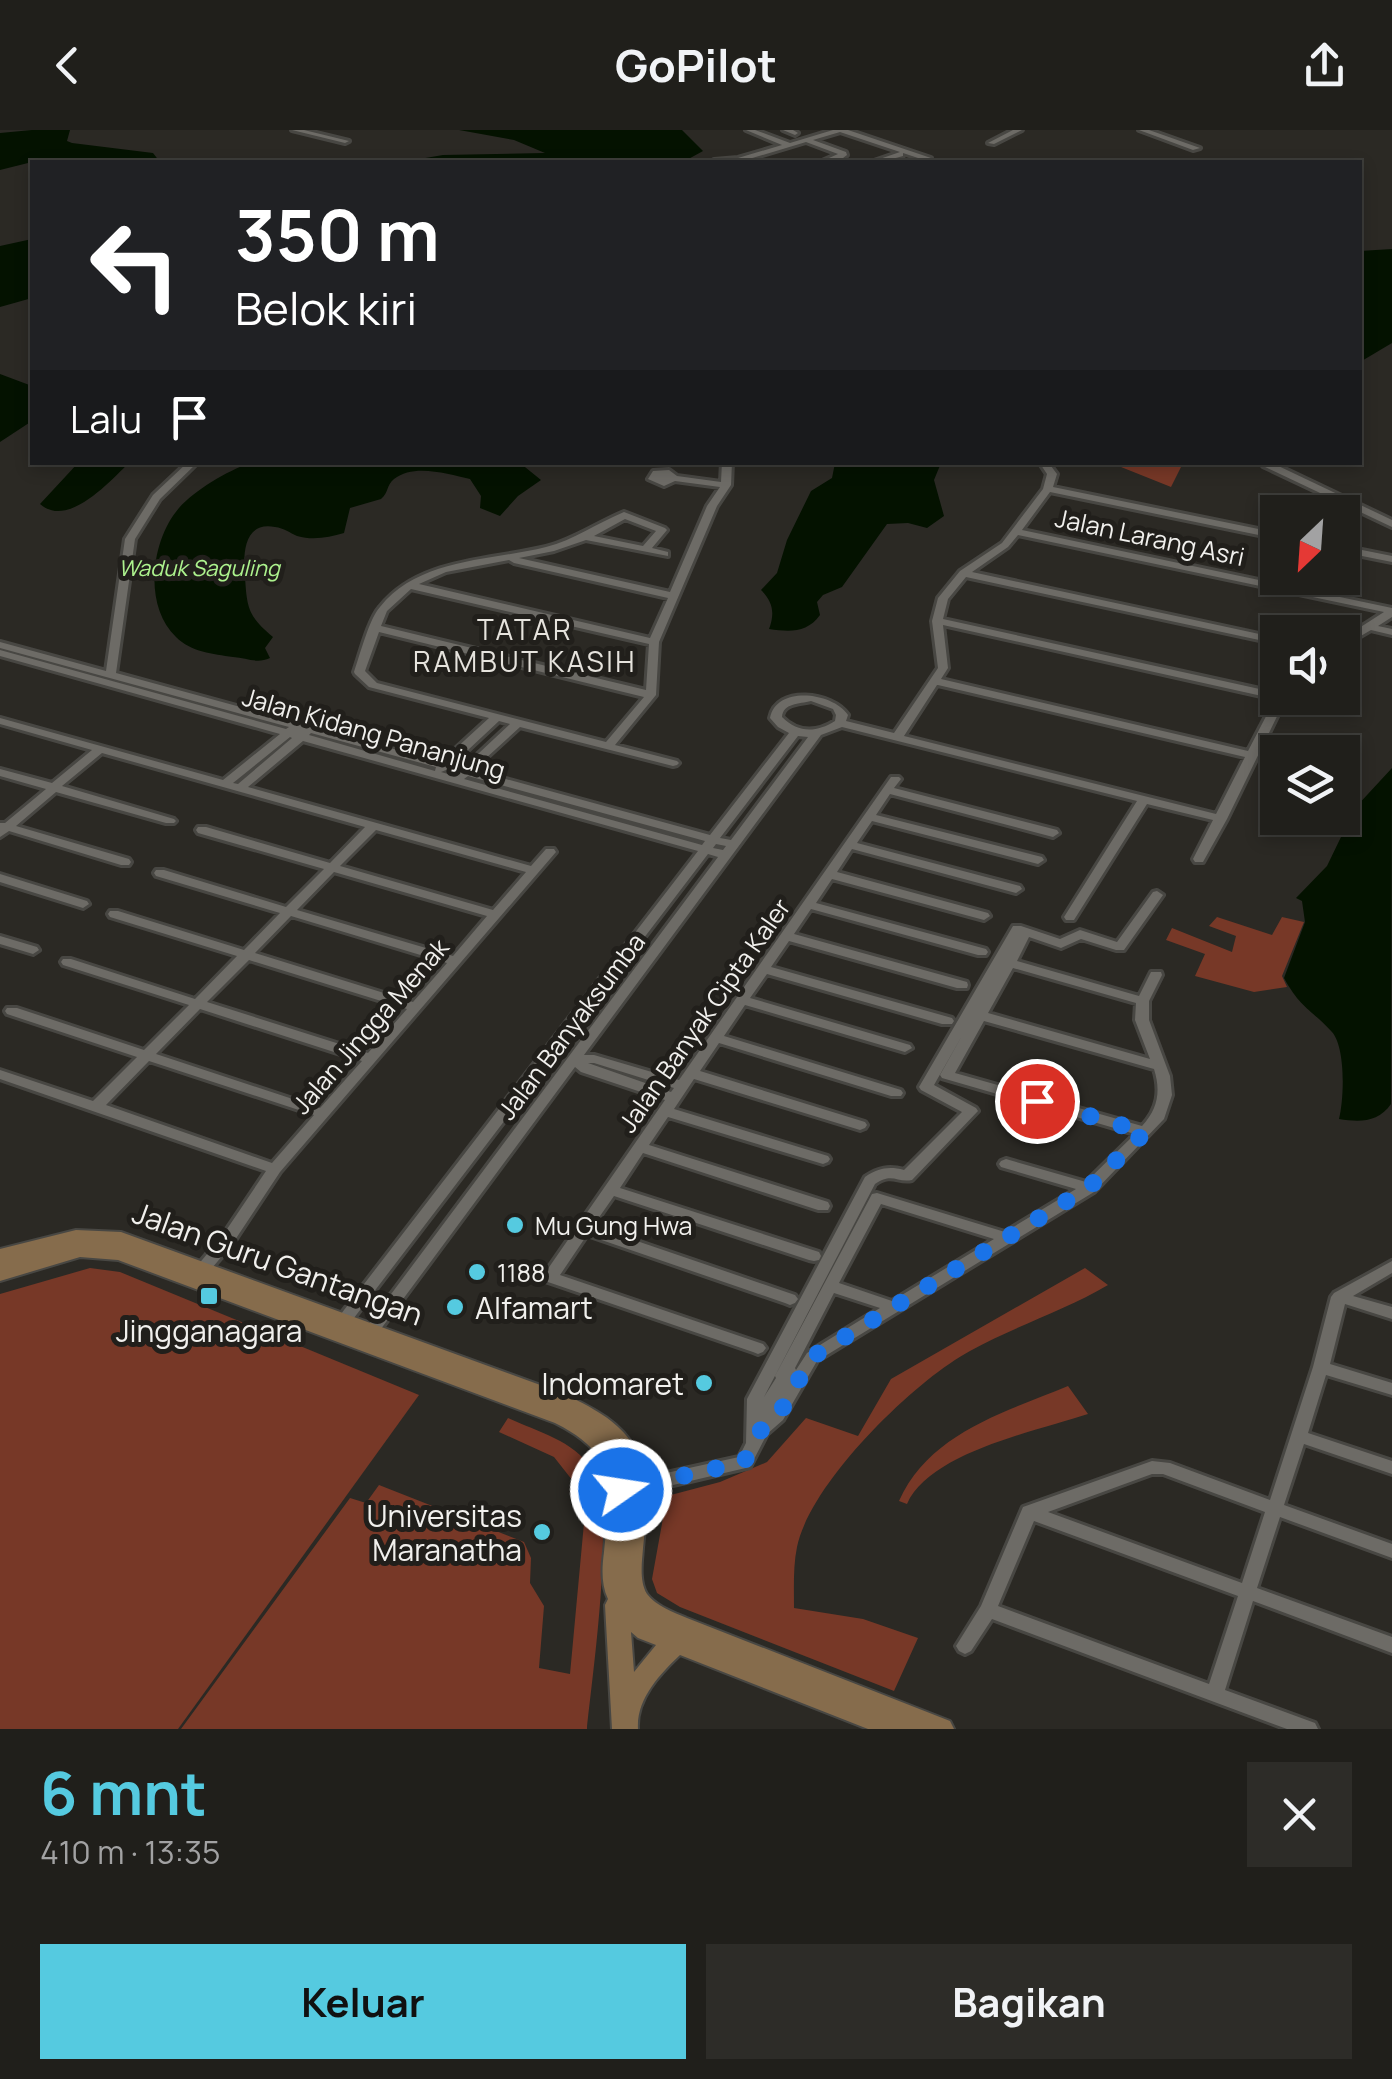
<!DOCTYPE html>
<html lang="id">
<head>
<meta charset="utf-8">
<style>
	:root { --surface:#201f1b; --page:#2d2c28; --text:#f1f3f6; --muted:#a2a2a3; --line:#3d3d3a; --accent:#55cae0 }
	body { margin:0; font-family:Manrope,sans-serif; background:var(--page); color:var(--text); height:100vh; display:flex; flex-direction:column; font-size:38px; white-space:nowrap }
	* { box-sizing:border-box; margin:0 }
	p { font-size:32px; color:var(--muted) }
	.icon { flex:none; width:55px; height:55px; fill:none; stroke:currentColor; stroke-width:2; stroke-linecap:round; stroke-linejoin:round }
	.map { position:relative; height:1599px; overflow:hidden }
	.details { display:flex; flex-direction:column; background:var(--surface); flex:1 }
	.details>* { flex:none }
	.hud { position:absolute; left:30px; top:30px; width:1332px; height:305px; border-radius:0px; box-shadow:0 5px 15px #0003,0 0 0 2px var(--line); background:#202124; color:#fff; overflow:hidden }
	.needle { width:65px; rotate:205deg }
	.buttons { position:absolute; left:1260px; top:365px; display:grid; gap:20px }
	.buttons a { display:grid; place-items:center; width:100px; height:100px; border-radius:0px; background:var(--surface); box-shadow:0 5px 15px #0003,0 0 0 2px var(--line); font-size:50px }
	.pin { position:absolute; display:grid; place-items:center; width:85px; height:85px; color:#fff; margin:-42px; border:5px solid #fff; border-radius:50%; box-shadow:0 2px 10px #0007 }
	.me { position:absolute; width:110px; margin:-55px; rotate:77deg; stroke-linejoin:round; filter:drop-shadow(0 0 8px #0008) }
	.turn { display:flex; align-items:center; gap:35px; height:210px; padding:0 40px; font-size:45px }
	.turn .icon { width:130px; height:130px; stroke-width:2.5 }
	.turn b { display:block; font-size:70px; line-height:85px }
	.then { display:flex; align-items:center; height:95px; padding:0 40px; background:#0003; gap:20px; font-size:38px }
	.round { display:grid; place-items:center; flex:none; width:105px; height:105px; border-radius:0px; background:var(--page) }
	.head { display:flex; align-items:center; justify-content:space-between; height:170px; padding:0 40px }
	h1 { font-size:60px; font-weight:700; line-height:75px; color:var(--accent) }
	.action { display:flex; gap:20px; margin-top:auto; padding:20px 40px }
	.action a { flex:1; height:115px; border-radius:0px; background:var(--accent); color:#111; font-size:40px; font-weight:700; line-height:115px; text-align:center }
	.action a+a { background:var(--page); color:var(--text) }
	header { display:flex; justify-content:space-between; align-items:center; height:130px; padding:0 40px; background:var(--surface); font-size:45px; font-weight:700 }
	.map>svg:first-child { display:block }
	.green { fill:#773827 }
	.water { fill:#041200 }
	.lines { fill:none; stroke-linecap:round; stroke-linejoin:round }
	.street-casing { stroke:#484743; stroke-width:6 }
	.secondary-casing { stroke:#484743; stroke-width:4 }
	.street { fill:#6d6b66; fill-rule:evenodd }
	.secondary { fill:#866c4c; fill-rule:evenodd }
	.route { stroke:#1a73e8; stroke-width:18; stroke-dasharray:0 32.4 }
	.poi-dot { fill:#55cae0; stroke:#211f1b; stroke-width:4 }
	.labels { text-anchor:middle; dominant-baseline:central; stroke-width:10; stroke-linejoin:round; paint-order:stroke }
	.far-water-label { font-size:22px; font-style:italic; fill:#adf38e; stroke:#211f1b }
	.street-label { font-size:25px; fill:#f1f0ed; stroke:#211f1b }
	.poi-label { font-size:25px; fill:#f1f0ed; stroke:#211f1b; text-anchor:start }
	.neighbourhood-label { font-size:28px; letter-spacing:2.5px; fill:#e6e3dd; stroke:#211f1b }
	.near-street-label { font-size:30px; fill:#f1f0ed; stroke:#211f1b }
	.near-poi-label { font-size:30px; fill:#f1f0ed; stroke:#211f1b; text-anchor:end }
</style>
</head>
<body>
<header><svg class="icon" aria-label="back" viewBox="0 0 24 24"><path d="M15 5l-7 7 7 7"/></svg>GoPilot<svg class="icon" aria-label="share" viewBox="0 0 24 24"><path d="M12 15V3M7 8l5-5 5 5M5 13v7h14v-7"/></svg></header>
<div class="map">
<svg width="1392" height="1599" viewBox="0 0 1392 1599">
	<rect width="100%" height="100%" fill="#2b2924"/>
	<g class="green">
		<path d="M1118,332H1183V333L1171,357L1116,335Z"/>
		<path d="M1217,787L1272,805L1282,787L1304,792L1282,846L1287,857L1254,862L1195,846L1205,824L1166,810L1172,798L1232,822L1236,806L1209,796Z"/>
		<path d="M90,1138L120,1142L419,1265L178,1599H0V1164Z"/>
		<path d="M1085,1138L1108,1155C1064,1181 1015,1196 970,1221C914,1251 810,1353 797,1417C793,1436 794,1459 794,1478L863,1489L918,1508L894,1561L680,1477L657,1463L652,1449L667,1366L720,1352L767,1332L806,1288L858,1306L891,1249Z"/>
		<path d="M1068,1256L1088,1284C1037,1301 930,1322 907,1374L899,1371C929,1303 1005,1282 1068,1256Z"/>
		<path d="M508,1288C538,1302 573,1310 592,1339C617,1379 592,1547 587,1599H181L350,1368L366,1373L379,1355L524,1412L531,1428L530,1453L544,1476L539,1538L570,1544L584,1393L580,1360L554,1327L499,1302Z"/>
	</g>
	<g class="water">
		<path d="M32,0H70L67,11L72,13L153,23L160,32H32L0,40V3Z"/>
		<path d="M459,0H682L703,21L683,32H402L443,25L545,23L514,10Z"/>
		<path d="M32,109V168L0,177V116Z"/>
		<path d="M1392,119V213L1360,232V121Z"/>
		<path d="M0,244L32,256V291L0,312Z"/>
		<path d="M78,333H129C110,351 68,399 40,374Z"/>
		<path d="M250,333H520L541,350L518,366L500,386L480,378L481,366L470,349C448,344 414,333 394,349C386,356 389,362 381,369L350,378L344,403C329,407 314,411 297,406C290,403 284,398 275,397C243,391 243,425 245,447C247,478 248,486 273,507L265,518L270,528C257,534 247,528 233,527C213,524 191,522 176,507C143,476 151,410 179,378C195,360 227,341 250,333Z"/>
		<path d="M835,333H941L934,350L944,386L927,398L908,393L887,394L842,457L823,465L817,472L820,485C807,503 790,502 769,499C775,483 773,472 761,460L777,443L787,410L811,361L832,348Z"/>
		<path d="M1392,638L1391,974C1378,993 1359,992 1339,989C1344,969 1346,918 1332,902C1311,879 1301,879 1284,848L1305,792L1302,771L1296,768L1327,736L1355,678Z"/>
	</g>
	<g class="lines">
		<defs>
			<g id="street">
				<path d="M292,0H304L349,11L345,13Z"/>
				<path d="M746,0H755L790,13L833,0H848L931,28L924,30L840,2L813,10L846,22L847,25L843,28L849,32H841L836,30L820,32L838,24L806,12L739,32H711L714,30L738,28L782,15Z"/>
				<path d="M783,0H793L798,3L795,5Z"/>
				<path d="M1013,0H1022L994,14L988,13Z"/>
				<path d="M1139,0H1149L1200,18L1193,20Z"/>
				<path d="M900,22H903V26L881,32H871Z"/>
				<path d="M188,332H198L160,369L135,409L116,543L441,632L489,588L369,557L355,544L354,542C360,525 369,489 380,477C419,428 490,431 546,417C574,410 597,393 624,382L665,398L667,400L652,418L668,422V426L586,410L554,421L519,428L670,462L707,376L720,357L675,351L664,356L648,349L653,341L669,340L677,346L721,352L722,332H732L731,355L717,376L659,512L656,565L615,615L677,631L679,633L677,635L673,636L520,597L473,640L710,705L789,603L778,597L770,588C776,555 833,562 848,585L846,591L894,603L938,538L932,491L938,468L960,441L1002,413L1043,359L1047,344L1039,332H1048L1057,344L1053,357L1278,403V409L1050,362L1022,400L1392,478V487L1378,496L1392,499V505L1371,500L1342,517V509L1384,482L1018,405L1008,417L972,442L1278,508V514L966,447L948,469L943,489L1278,563V568H1286L1227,689L1203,732H1195L1193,729L1213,690L1147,674L1074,790H1066L1064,787L1137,671L842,597L821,605L584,925H594L679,950L891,647H899L901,649L894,658L1057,700L1059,703L1053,707L890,664L876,685L1042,727L1044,730L1038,734L872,691L857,713L1020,756L1022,759L1016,763L852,719L837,742L988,783L990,786L984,790L832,749L816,773L986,819L988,822L986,825H978L811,779L794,804L967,852L968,855L967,858H957L789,811L771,837L952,888L954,891L952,894H942L767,844L750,868L910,915L912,918L905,922L745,875L724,906L901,960L903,963L901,966H891L719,913L700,941L865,992L867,995L865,998L860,1000L694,949L674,979L828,1026L830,1029L828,1032L823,1034L668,987L649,1015L828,1072L830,1076L828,1080H818L643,1023L620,1058L819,1122L821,1126L819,1130L814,1131L809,1130L614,1066L593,1096L795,1165L798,1169L795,1173L790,1175L785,1173L587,1105L560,1145L763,1214L766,1218L763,1222L758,1224L753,1222L545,1151L543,1147L545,1143L665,970L581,942L575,937L372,1211L367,1213L362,1211L359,1207L362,1203L718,727L708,724L344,1201L339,1203L334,1201L331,1197L334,1193L698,721L303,611L248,657L531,736L546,719H554L556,722L280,1042L233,1113L202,1150L197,1151L192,1150L190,1146L192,1142L223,1105L266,1041L0,949V940L93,971L137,927L7,884L5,881L7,878H17L144,920L189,875L63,835L61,832L63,829H71L195,869L237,826L110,787L108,784L110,781H118L244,820L280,783L156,746L154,743L156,740H164L286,777L324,739L198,703L196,700L198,697H206L330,733L365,697L102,623L62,656L174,689L176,691L174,693H166L56,662L16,696L129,729L131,732L129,735H121L9,701L0,707V693H5L46,659L0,646V639L52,653L92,620L0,594V588L223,650L280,604L0,526V520L286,599L289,597L0,518V512L106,541L125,409L153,365ZM625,389L656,401L643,416L594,406ZM509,430L514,433L668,468L650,508L419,454L446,442ZM411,459L649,514L646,560L381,496L387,481ZM943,495L1275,569L1248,621L941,549L948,538ZM379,502L644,567L606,612L377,553L365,541ZM937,555H938L1245,627L1216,684L904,606ZM811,571L833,579L836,585L835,591C816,603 798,603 782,587C783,573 799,574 811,571ZM499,591L510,594L463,638L452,635ZM311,603L436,637L435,641L309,605ZM798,606L808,607L731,710L720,708ZM290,607L292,608L238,654L233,653ZM446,640L457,643L455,646L441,642ZM468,646L705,711L702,715L464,649ZM376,700L526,742L493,780L340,736ZM716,714L726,716L723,720L713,718ZM334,742L487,786L453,826L297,780ZM291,786L447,833L413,872L255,823ZM249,830L407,879L368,923L207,872ZM200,879L362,931L320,978L156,924ZM149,931L314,985L272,1033L106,975ZM588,933H594L674,958L671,962Z"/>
				<path d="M1262,332H1270L1392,390V397L1263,336Z"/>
				<path d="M1342,416L1392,426V432L1342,422Z"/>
				<path d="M0,744L87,771L89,774L83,778L0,752Z"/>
				<path d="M1157,761L1163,765L1124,820H1116L1081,809L1061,818L1029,807L1017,831L1139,866L1151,842H1161L1162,845L1149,871V890L1170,946L1172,965L1164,989L1094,1062L817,1231L783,1290L767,1304L750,1337L639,1363L633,1361L631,1356L633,1351L639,1349L739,1327L746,1313L747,1269L865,1047C878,1038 889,1036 904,1040L962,982L921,960L919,957L1013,796H1021L1060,809L1080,800L1117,812L1153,762ZM1013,838L1136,873L1135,890L1150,929L988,883ZM984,891L1154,939C1161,961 1158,979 1142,996L955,943ZM963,904L940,945L942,948L1135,1004L1086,1052L1006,1029L1001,1031L999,1034L1001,1037L1076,1059L1005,1102L877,1063L872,1064L775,1246L776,1248L764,1267L875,1054C892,1042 897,1053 912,1050L978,981L976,978L934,955ZM881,1074L994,1109L892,1171L839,1153ZM834,1163L880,1178L807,1223L796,1240L795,1238Z"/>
				<path d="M0,806L37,817L39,820L33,824L0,814Z"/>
				<path d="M1392,1131V1143L1353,1166L1392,1177V1189L1345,1174L1330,1234L1392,1253V1265L1326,1245L1308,1303L1392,1331V1344L1304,1314L1284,1375L1392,1414V1428L1280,1387L1257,1458L1392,1507V1523L1253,1471L1225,1560L1315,1593L1318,1599H1287L992,1489L971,1521L965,1524L959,1521L956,1516L981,1476L1023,1377L1152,1331L1170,1333L1270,1370L1313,1237L1331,1167L1334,1163ZM1152,1344H1163L1265,1382L1242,1453L1048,1382ZM1034,1391L1238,1466L1209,1554L998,1476Z"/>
			</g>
			<path id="secondary" d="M76,1100L121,1102L554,1260C642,1297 653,1327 643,1418C642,1432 639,1451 647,1464C656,1476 673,1482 687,1488L950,1591L954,1599H868L680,1525C660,1544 636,1569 638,1599H612L605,1475L608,1469C601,1454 602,1438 604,1422C610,1358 621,1326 555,1293L118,1130L80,1127L0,1151V1135L41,1124L0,1135V1119ZM631,1502L638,1508L656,1515L634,1542Z"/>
		</defs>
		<use href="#street" class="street-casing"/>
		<use href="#secondary" class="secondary-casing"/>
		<use href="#street" class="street"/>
		<use href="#secondary" class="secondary"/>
	</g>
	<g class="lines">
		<path class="route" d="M621,1360L744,1332L761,1300L778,1286L812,1227L1088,1058L1145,1002L1037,971"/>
	</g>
	<g class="poi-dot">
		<circle cx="515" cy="1095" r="10"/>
		<circle cx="477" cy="1142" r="10"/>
		<rect x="199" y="1156" width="20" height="20" rx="5"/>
		<circle cx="455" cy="1177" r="10"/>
		<circle cx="704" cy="1253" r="10"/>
		<circle cx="542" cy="1402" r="10"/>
	</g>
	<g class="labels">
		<g class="far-water-label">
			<text x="199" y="438">Waduk Saguling</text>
		</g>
		<g class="street-label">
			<text transform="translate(1150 407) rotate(12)">Jalan Larang Asri</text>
			<text transform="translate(374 603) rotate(16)">Jalan Kidang Pananjung</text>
			<text transform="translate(704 885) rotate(-55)">Jalan Banyak Cipta Kaler</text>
			<text transform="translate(370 896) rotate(-49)">Jalan Jingga Menak</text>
			<text transform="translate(571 896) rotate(-53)">Jalan Banyaksumba</text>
		</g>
		<g class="poi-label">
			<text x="535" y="1095">Mu Gung Hwa</text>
			<text x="497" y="1142">1188</text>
		</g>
		<g class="neighbourhood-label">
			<text x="525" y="499">TATAR<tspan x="525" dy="32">RAMBUT KASIH</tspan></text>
		</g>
		<g class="near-street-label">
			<text transform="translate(278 1133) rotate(20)">Jalan Guru Gantangan</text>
		</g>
		<g class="near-poi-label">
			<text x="475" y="1177" text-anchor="start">Alfamart</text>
			<text x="209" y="1200" text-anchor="middle">Jingganagara</text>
			<text x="684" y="1253">Indomaret</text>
			<text x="522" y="1385">Universitas<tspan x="522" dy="34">Maranatha</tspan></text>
		</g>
	</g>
</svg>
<div class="buttons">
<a><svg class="needle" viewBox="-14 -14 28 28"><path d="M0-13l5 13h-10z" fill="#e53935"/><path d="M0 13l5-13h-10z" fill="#a2a2a3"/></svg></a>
<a><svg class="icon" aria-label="sound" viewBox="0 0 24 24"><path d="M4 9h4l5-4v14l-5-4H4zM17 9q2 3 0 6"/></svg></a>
<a><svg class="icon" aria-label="layers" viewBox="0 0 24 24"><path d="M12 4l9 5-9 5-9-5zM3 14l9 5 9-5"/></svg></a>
</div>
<div class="pin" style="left:1037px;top:971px;background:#d93025"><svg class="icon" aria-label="arrive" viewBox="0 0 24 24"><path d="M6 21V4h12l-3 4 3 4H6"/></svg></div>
<svg class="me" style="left:621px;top:1360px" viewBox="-20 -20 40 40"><circle r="17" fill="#1a73e8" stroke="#fff" stroke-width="3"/><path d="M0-11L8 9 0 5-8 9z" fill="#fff"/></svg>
<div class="hud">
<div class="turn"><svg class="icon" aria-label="left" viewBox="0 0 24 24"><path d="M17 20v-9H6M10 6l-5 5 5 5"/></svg><div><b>350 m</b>Belok kiri</div></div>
<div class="then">Lalu<svg class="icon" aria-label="arrive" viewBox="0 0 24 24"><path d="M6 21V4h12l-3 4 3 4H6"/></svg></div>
</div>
</div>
<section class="details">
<div class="head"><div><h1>6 mnt</h1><p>410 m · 13:35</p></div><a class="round"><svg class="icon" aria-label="close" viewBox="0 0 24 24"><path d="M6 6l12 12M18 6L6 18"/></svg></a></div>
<div class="action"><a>Keluar</a><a>Bagikan</a></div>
</section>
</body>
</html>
